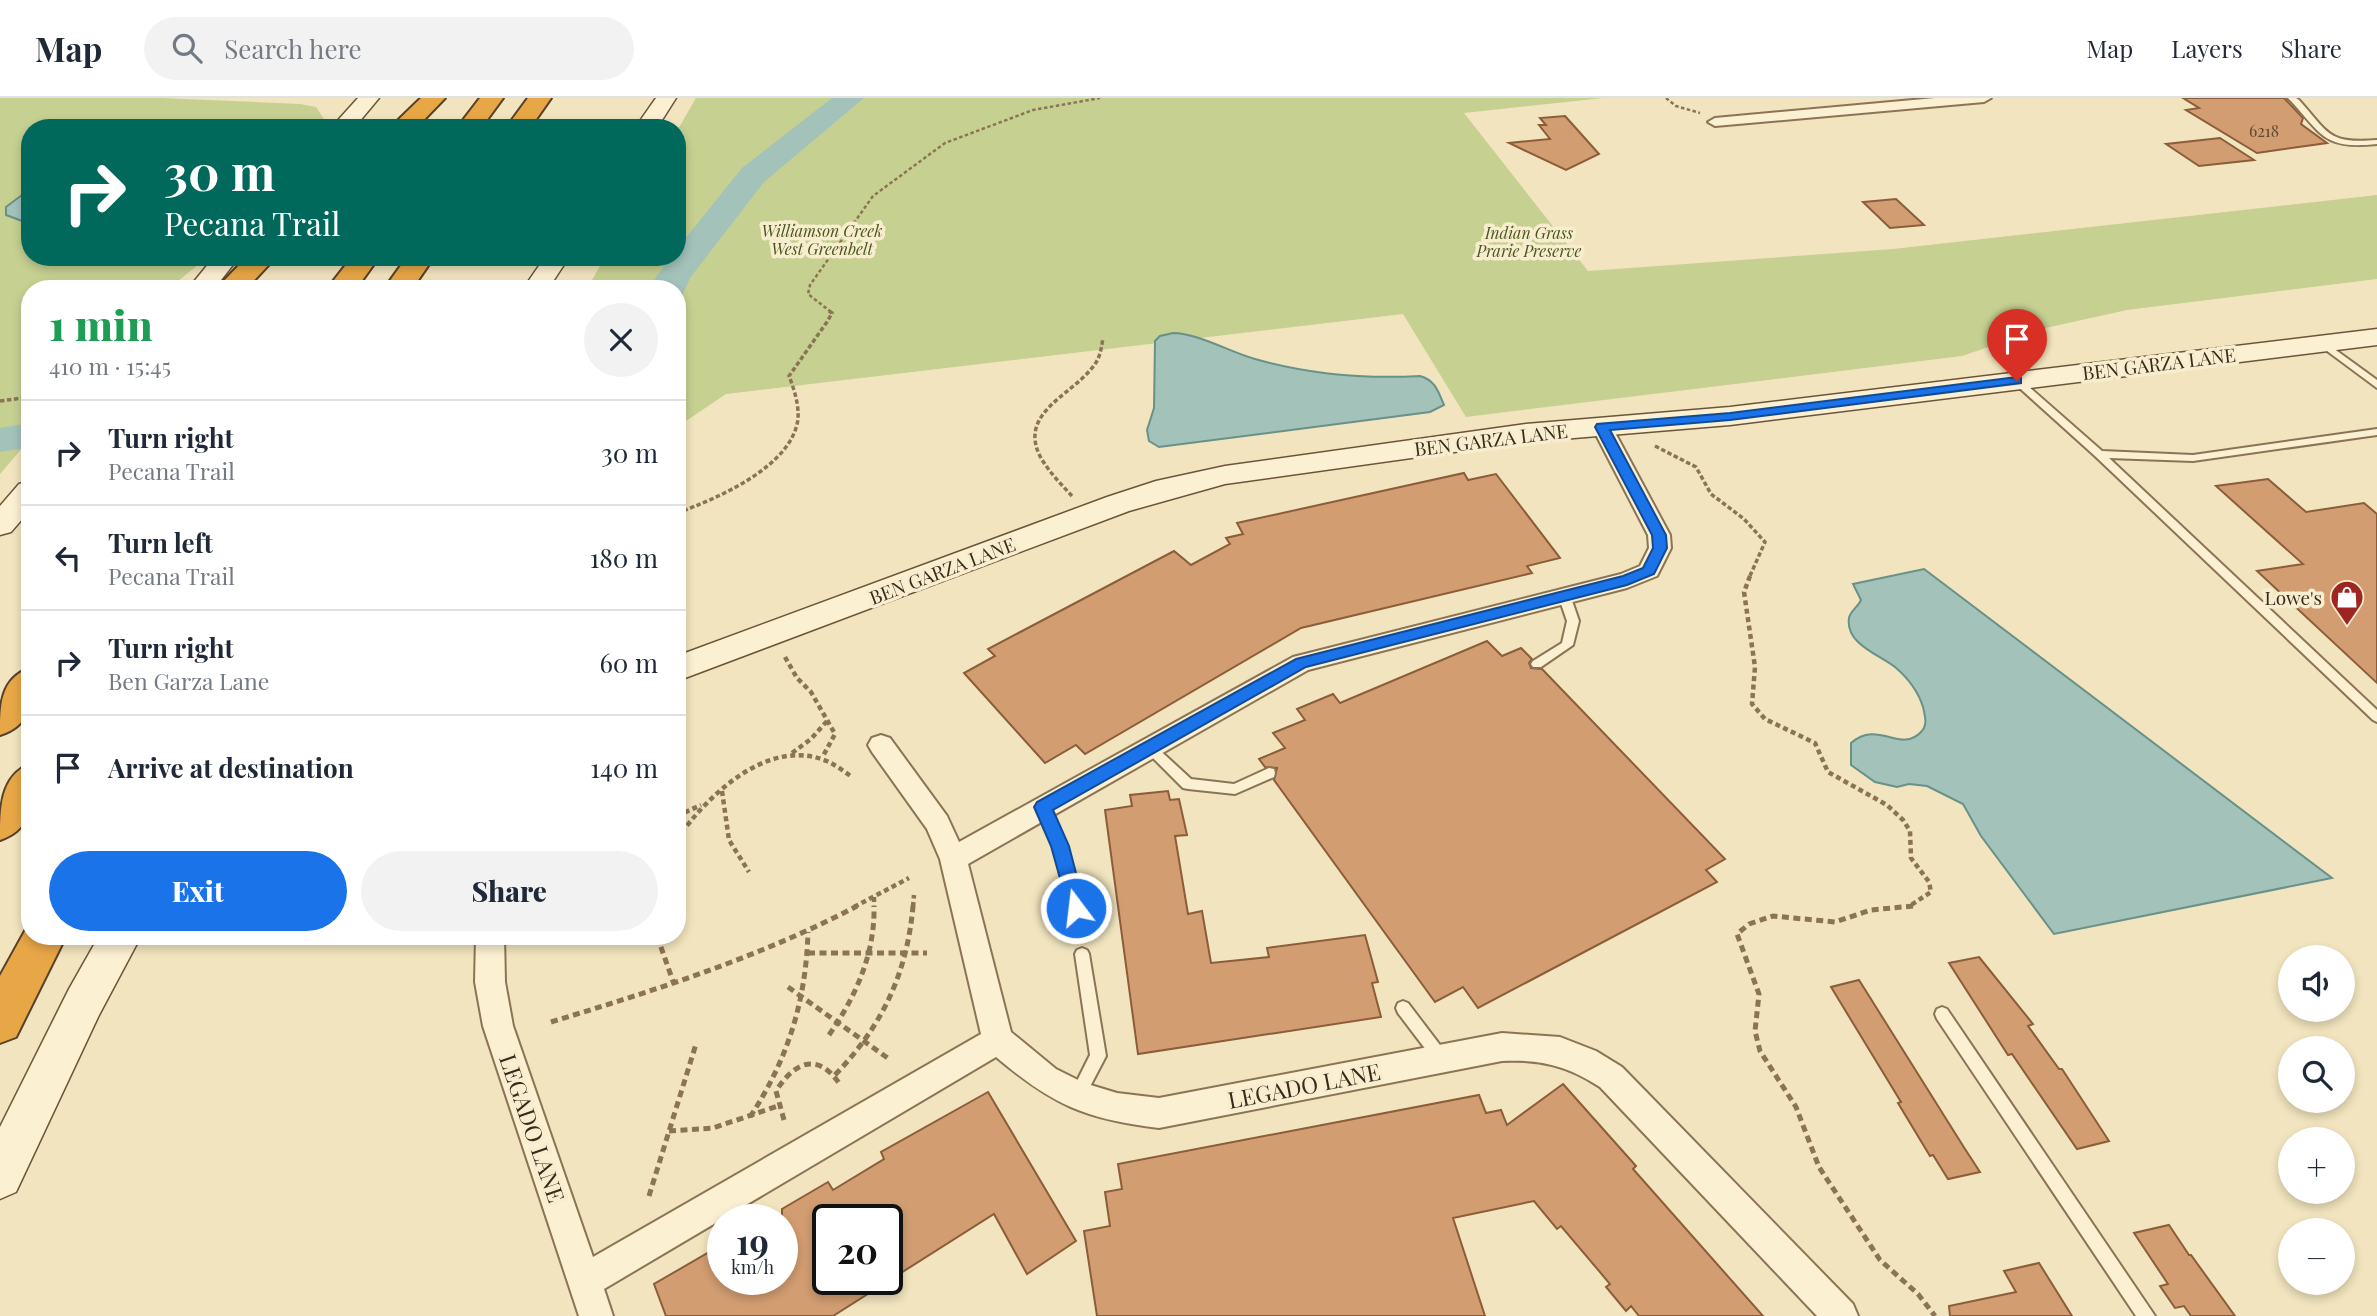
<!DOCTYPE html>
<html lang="en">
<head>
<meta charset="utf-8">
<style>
	:root { --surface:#fff; --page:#f2f2f3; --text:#1f2937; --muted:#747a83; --line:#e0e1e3; --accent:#1a73e8 }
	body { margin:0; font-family:"Playfair Display",serif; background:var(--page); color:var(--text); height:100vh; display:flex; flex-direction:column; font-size:26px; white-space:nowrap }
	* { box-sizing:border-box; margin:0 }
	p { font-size:23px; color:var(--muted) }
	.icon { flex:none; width:38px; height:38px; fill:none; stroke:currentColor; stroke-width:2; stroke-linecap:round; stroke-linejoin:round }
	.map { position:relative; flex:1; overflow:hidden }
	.sheet { position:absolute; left:21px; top:182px; width:665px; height:665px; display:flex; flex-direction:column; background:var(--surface); border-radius:28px; box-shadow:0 4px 10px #0003 }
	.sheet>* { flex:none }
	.hud { position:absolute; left:21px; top:21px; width:665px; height:147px; border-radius:28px; box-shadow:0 4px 10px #0003; background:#00695c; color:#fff; overflow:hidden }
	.tools { position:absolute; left:2278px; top:847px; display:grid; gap:14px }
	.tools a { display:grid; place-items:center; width:77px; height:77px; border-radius:50%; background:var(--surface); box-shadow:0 4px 10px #0003; font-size:35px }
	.speed { position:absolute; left:707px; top:1106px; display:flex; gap:14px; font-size:35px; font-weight:700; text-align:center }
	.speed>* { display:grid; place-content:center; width:91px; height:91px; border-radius:50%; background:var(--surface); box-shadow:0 4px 10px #0003; line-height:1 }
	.speed small { font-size:18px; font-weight:400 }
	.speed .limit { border:4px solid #111; border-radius:10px; background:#fff; color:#111 }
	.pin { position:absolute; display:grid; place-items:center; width:60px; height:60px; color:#fff; margin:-72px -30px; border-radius:50% 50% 50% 0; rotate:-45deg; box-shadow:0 0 7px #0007 }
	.pin .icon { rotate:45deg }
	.me { position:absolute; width:77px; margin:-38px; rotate:345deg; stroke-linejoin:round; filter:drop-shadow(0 0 5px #0008) }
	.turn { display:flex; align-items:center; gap:24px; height:147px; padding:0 28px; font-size:32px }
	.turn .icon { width:91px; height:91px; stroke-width:2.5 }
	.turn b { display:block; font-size:49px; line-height:60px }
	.round { display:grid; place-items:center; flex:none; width:74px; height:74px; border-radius:37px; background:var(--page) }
	.overview { display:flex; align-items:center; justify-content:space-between; height:119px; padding:0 28px }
	h1 { font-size:42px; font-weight:800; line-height:52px; color:#1e9e55 }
	.button { display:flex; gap:14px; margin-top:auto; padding:14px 28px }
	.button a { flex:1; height:80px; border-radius:42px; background:var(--accent); color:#fff; font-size:28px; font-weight:800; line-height:80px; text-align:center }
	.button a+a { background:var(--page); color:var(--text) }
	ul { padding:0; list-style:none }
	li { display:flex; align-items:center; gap:21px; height:105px; padding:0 28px; border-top:2px solid var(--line) }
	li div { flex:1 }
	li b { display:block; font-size:26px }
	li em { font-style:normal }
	header { display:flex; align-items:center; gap:42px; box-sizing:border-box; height:98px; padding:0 35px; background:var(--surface); border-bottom:2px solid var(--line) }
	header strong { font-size:33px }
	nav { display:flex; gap:38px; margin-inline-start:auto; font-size:24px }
	.search { width:490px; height:63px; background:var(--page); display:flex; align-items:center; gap:18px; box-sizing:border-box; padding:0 24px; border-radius:38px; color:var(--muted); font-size:26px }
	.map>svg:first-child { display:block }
	.green { fill:#c6d091 }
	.water { fill:#a2c2ba; stroke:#689188; stroke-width:2 }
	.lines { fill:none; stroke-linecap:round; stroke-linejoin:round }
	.river { fill:#a2c2ba; fill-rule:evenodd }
	.building { fill:#d29d71; stroke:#8b5d39; stroke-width:2; fill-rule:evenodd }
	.lane-casing { stroke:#8b7455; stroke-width:4 }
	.street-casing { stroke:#8b7455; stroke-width:4 }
	.secondary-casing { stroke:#6c5439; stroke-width:3 }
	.highway-casing { stroke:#58412a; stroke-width:4 }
	.path-far3 { stroke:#8b7455; stroke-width:2.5; stroke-dasharray:3.5 2.5; stroke-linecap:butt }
	.path-far2 { stroke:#8b7455; stroke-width:3.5; stroke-dasharray:4.5 2.5; stroke-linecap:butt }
	.path-far1 { stroke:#8b7455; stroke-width:4.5; stroke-dasharray:5 3.5; stroke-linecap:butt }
	.path { stroke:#8b7455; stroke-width:5; stroke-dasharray:7 4.5; stroke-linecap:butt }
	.lane { fill:#fbf0d2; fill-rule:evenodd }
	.street { fill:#fbf0d2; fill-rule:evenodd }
	.secondary { fill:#fbf0d2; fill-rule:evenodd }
	.highway { fill:#e8a747; fill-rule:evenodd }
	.route { fill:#1a73e8; stroke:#114b97; stroke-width:2 }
	.labels { text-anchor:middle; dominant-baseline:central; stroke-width:7; stroke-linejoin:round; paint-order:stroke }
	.number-label { font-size:16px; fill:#5f4830 }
	.far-park-label { font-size:16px; font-style:italic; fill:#475720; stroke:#f8edce }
	.street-label { font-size:19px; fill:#392b1b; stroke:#f8edce }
	.poi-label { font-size:19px; fill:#392b1b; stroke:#f8edce; text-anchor:end }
	.near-street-label { font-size:23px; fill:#392b1b; stroke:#f8edce }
</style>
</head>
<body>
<header>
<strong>Map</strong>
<div class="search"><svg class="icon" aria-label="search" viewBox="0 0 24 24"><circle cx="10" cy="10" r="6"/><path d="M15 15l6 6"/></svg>Search here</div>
<nav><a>Map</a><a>Layers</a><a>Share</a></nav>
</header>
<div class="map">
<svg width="2377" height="1218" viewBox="0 0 2377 1218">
	<rect width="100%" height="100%" fill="#f1e4be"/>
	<g class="green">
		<path d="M0,0H161L300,6L316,9L326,24L319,30H30V159H208L168,191H30V341L0,376Z"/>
		<path d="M696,0H1603L1464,15L1588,173L1893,151L2377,97V181L2127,212L2041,231L1962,258L1466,319L1403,216L726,296L683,325L677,350V191H587L605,159H677V33Z"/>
	</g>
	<g class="water">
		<path d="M30,91V126L6,117V109Z"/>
		<path d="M1173,235C1197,235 1230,254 1255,261C1308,276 1365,281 1420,278C1435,282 1438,293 1444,307L1430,314L1159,349L1149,343L1147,332L1154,310L1155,243L1160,238Z"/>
		<path d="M1924,471L2332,780L2054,836L1981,738L1963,706L1927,688L1909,686L1897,689L1875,684L1851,667V645C1878,621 1900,656 1921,634C1928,627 1925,618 1923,609C1918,593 1908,580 1895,569C1880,557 1845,546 1849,520C1850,513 1858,509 1861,502L1853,486Z"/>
	</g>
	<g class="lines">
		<g class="river">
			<path d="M832,0H864L764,84L690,180L682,198L677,200V191H652L656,179L671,159H677V151L742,70Z"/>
			<path d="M30,325V349L0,354V330Z"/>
		</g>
	</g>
	<g class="building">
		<path d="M2183,0H2284L2303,20L2301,26L2327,45L2257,55L2186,12L2199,10Z"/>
		<path d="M1565,18L1599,56L1566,72L1509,45L1550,41L1539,27H1546L1540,20Z"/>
		<path d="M2220,40L2254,62L2199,68L2166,46Z"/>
		<path d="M1896,101L1924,127L1890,130L1863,104Z"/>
		<path d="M1464,375L1468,382L1496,376L1560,460L1527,468L1532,475L1301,530L1085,656L1076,647L1045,665L964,575L995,558L988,551L1174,453L1191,467L1230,446L1226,440L1243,436L1237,425Z"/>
		<path d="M2268,381L2306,414L2364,405L2377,416V585L2257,473L2303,466L2216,388Z"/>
		<path d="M1487,543L1502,558L1521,550L1532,561L1529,565L1531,570L1542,571L1725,761L1706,772L1717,784L1478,910L1463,889L1435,904L1274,682L1277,670L1265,669L1259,661L1285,650L1273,635L1305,622L1297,611L1333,596L1340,605Z"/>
		<path d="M1168,693L1170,702L1179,701L1187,737L1175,738L1188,816L1202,813L1211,865L1269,859L1267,850L1365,837L1378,884L1372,885L1381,919L1138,956L1105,712L1132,708L1130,697Z"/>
		<path d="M1979,859L2033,926L2028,928L2059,971H2062L2109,1043L2077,1051L2012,956L2008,957L1949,865Z"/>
		<path d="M1859,882L1965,1051L1980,1074L1948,1081L1933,1057L1930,1058L1898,1005L1901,1004L1831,889Z"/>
		<path d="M1563,986L1636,1068L1633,1071L1763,1218H1639L1631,1208L1626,1213L1606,1189L1610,1186L1561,1128L1557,1131L1534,1103L1453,1120L1485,1218H1097L1084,1133L1110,1128L1105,1094L1122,1091L1118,1066L1479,997L1486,1015L1501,1012L1507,1027Z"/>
		<path d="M988,994L1076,1143L1027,1176L994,1116L833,1218H666L654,1186L723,1146V1181H782V1111L828,1084L833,1092L884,1061L881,1054ZM828,1122H887V1181H828Z"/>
		<path d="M2169,1127L2189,1157H2191L2235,1218H2191L2184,1208L2175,1210L2160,1188L2168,1186L2134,1135Z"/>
		<path d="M2039,1165L2072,1218H1950L1949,1208L2016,1194L2004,1173Z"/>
	</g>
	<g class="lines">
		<defs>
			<g id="lane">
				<path d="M2288,0H2296L2299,2C2329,35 2327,46 2377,42V46C2321,52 2322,35 2288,0Z"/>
				<path d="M2322,242L2377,282V290L2319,247L2317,245Z"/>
				<path d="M2017,280L2020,281L2102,353L2193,357L2377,331V337L2193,363L2109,360L2377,612V624L2373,622L2095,358L2014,285L2012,283Z"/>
				<path d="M1564,493L1570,497L1579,523L1573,547L1541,569H1533L1531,566L1533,563L1562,545L1567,523L1558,497Z"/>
				<path d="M1149,644L1153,646L1191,681L1234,686L1269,670L1274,671L1275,675L1274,679L1235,696L1188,691L1183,690L1145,652L1143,649L1145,646Z"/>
				<path d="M1043,704L1048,705L1067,749L1083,810L1081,814L1076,816L1071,814L1069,810L1053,749L1036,709L1038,705Z"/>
				<path d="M1082,850L1087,852L1089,856L1106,958L1083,1002L1078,1004L1073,1002L1070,997L1090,957L1075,856L1077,852Z"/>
				<path d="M1403,903L1408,905L1446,955L1449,960L1446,965L1441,967L1436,965L1398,915L1396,910L1398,905Z"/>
				<path d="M1942,909L1947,911L2155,1218H2136L1937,921L1935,916L1937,911Z"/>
			</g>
			<g id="street">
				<path d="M1935,0H1991L1984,4L1715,28L1708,24L1715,20Z"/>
				<path d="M1602,323L1612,329L1670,437L1671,450L1657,478L1627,490L1308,572L968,766L1011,934L1056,971L1084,985L1117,995L1159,1000L1502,935L1560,939L1596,953L1622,969L1853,1206L1858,1218H1817L1600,989C1568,968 1540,961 1502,963L1159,1030C1085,1021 1053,1007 996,959L604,1191L613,1218H579L483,928L475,884L476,838H504L505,884L513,928L593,1159L981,936L940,761L927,731L872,654L868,647L872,640L881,637L890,640L947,718L959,744L1293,559L1621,476L1640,468L1649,450L1648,437L1592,329Z"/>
			</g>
			<g id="secondary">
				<path d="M358,0H379L354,30H331Z"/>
				<path d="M656,0H676L657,30H635Z"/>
				<path d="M214,159H239L214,191H188Z"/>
				<path d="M545,159H569L548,191H523Z"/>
				<path d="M2377,231V247L1730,327L1526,344L1225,386L1129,413L677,583V558L1107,399L1156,383L1225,368L1526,326L1730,309Z"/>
				<path d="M30,383V412L11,434L0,437V408L19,386Z"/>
				<path d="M99,838H141L99,917L16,1094L0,1101V1029L69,891Z"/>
			</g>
			<g id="highway">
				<path d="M421,0H445L416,30H390Z"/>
				<path d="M480,0H503L481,30H457Z"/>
				<path d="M528,0H551L530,30H506Z"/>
				<path d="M247,159H276L246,191H216Z"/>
				<path d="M352,159H379L356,191H327Z"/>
				<path d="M407,159H434L412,191H384Z"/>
				<path d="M30,570C30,600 35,626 0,637C0,607 0,581 30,570Z"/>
				<path d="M30,666C30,698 37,730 0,742C0,711 0,678 30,666Z"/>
				<path d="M30,824V838H66L16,939L0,945V878Z"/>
			</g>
		</defs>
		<use href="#lane" class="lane-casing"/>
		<use href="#street" class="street-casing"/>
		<use href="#secondary" class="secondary-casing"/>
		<use href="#highway" class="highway-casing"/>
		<g class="path-far3">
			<path d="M1666,0L1676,8L1700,15"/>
			<path d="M831,214L808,196L810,187L873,98L945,45L1033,12L1100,0"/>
		</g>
		<g class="path-far2">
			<path d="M0,303L30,299"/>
			<path d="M1655,348L1696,369L1711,396L1744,421L1765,444L1749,480"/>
			<path d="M1072,398C1061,386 1049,374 1041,360C1017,316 1070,298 1092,270C1100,261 1101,252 1103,240"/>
			<path d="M677,415C716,401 792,369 798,321C799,306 794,291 789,278L827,224L832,215L829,213"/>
		</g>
		<g class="path-far1">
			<path d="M1750,478L1744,494L1755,569L1752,606L1765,621L1815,645L1828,674L1887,707L1903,722L1910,733L1911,760L1929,784L1931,794L1908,809"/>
			<path d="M785,559L797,580L811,594L835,636L823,658"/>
			<path d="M792,655L811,641L827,623"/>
			<path d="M722,693L729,742L749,774"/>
			<path d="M677,718L701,707"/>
			<path d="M677,741C708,697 769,637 829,664C837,668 845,674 852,679"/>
			<path d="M874,799V809"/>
			<path d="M854,809L909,780"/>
			<path d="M913,809L914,797"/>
		</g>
		<g class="path">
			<path d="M1913,808L1871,812L1835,824L1773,818L1749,826L1737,836L1759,896L1755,933L1760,953L1796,1009L1819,1069L1880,1162L1918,1196L1935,1218"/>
			<path d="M657,838L674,886"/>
			<path d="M808,855H927"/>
			<path d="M788,889L889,961"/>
			<path d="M551,924C656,892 760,859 857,808"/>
			<path d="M829,937C856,898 875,856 874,808"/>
			<path d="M835,977C882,928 907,876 913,808"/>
			<path d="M750,1019C788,961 806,903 808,834"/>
			<path d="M784,1022L776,993C796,962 819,954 841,988"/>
			<path d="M669,1033L713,1030L778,1008"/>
			<path d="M649,1098L696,946"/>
		</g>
		<use href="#lane" class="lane"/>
		<use href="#street" class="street"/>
		<use href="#secondary" class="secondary"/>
		<use href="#highway" class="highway"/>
	</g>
	<path class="route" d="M2017,279L2021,280V285L1730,322L1610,332L1666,437L1667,450L1654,476L1627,487L1306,569L1053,712L1069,748L1085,810L1076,818L1070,816L1051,748L1034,709L1037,704L1296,561L1623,478L1643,470L1653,450L1652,437L1595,329L1597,326L1730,315Z"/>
	<defs>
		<symbol id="shop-pin" viewBox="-11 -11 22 30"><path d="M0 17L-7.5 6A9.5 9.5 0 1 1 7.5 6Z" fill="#9e2521" stroke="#f8edce"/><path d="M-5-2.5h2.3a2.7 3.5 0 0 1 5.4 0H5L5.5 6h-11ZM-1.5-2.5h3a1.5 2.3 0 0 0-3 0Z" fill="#fff"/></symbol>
	</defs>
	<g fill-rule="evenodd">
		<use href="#shop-pin" x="2328" y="480" width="38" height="52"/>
	</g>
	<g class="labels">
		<g class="number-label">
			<text x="2264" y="32">6218</text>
		</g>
		<g class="far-park-label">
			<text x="822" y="132">Williamson Creek<tspan x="822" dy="18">West Greenbelt</tspan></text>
			<text x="1529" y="134">Indian Grass<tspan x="1529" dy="18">Prarie Preserve</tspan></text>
		</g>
		<g class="street-label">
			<text transform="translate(2159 265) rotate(-7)">BEN GARZA LANE</text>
			<text transform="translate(1491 341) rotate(-7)">BEN GARZA LANE</text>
			<text transform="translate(942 472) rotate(-21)">BEN GARZA LANE</text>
		</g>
		<g class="poi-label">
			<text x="2322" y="499">Lowe's</text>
		</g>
		<g class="near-street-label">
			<text transform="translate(1304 987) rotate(-11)">LEGADO LANE</text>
			<text transform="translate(533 1030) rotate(71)">LEGADO LANE</text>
		</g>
	</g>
</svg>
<div class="tools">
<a><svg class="icon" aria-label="sound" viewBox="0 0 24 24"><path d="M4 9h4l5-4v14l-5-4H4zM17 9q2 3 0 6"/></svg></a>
<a><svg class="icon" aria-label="search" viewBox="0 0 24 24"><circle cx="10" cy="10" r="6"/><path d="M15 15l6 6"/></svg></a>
<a>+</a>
<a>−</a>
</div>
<div class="speed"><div>19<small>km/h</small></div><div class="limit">20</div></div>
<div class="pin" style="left:2017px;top:283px;background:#d93025"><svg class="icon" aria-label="arrive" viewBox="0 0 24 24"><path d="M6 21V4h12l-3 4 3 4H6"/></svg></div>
<svg class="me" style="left:1076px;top:810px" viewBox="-20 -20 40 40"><circle r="17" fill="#1a73e8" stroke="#fff" stroke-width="3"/><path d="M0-11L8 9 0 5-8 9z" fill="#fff"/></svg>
<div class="hud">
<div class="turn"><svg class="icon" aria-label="right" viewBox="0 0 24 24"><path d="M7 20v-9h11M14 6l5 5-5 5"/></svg><div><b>30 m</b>Pecana Trail</div></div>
</div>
<section class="sheet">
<div class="overview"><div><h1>1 min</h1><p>410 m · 15:45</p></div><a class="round"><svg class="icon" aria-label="close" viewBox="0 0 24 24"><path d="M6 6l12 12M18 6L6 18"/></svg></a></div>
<ul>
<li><svg class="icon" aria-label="right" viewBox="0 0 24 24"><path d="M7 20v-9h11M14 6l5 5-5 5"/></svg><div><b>Turn right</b><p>Pecana Trail</p></div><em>30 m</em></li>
<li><svg class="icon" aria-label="left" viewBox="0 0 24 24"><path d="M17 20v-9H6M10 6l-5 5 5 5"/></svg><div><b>Turn left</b><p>Pecana Trail</p></div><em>180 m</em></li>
<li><svg class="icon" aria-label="right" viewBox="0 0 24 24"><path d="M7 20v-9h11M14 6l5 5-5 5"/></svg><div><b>Turn right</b><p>Ben Garza Lane</p></div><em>60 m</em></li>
<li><svg class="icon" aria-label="arrive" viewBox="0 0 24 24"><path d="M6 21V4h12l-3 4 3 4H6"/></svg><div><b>Arrive at destination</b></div><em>140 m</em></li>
</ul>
<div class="button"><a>Exit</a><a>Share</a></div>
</section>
</div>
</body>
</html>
